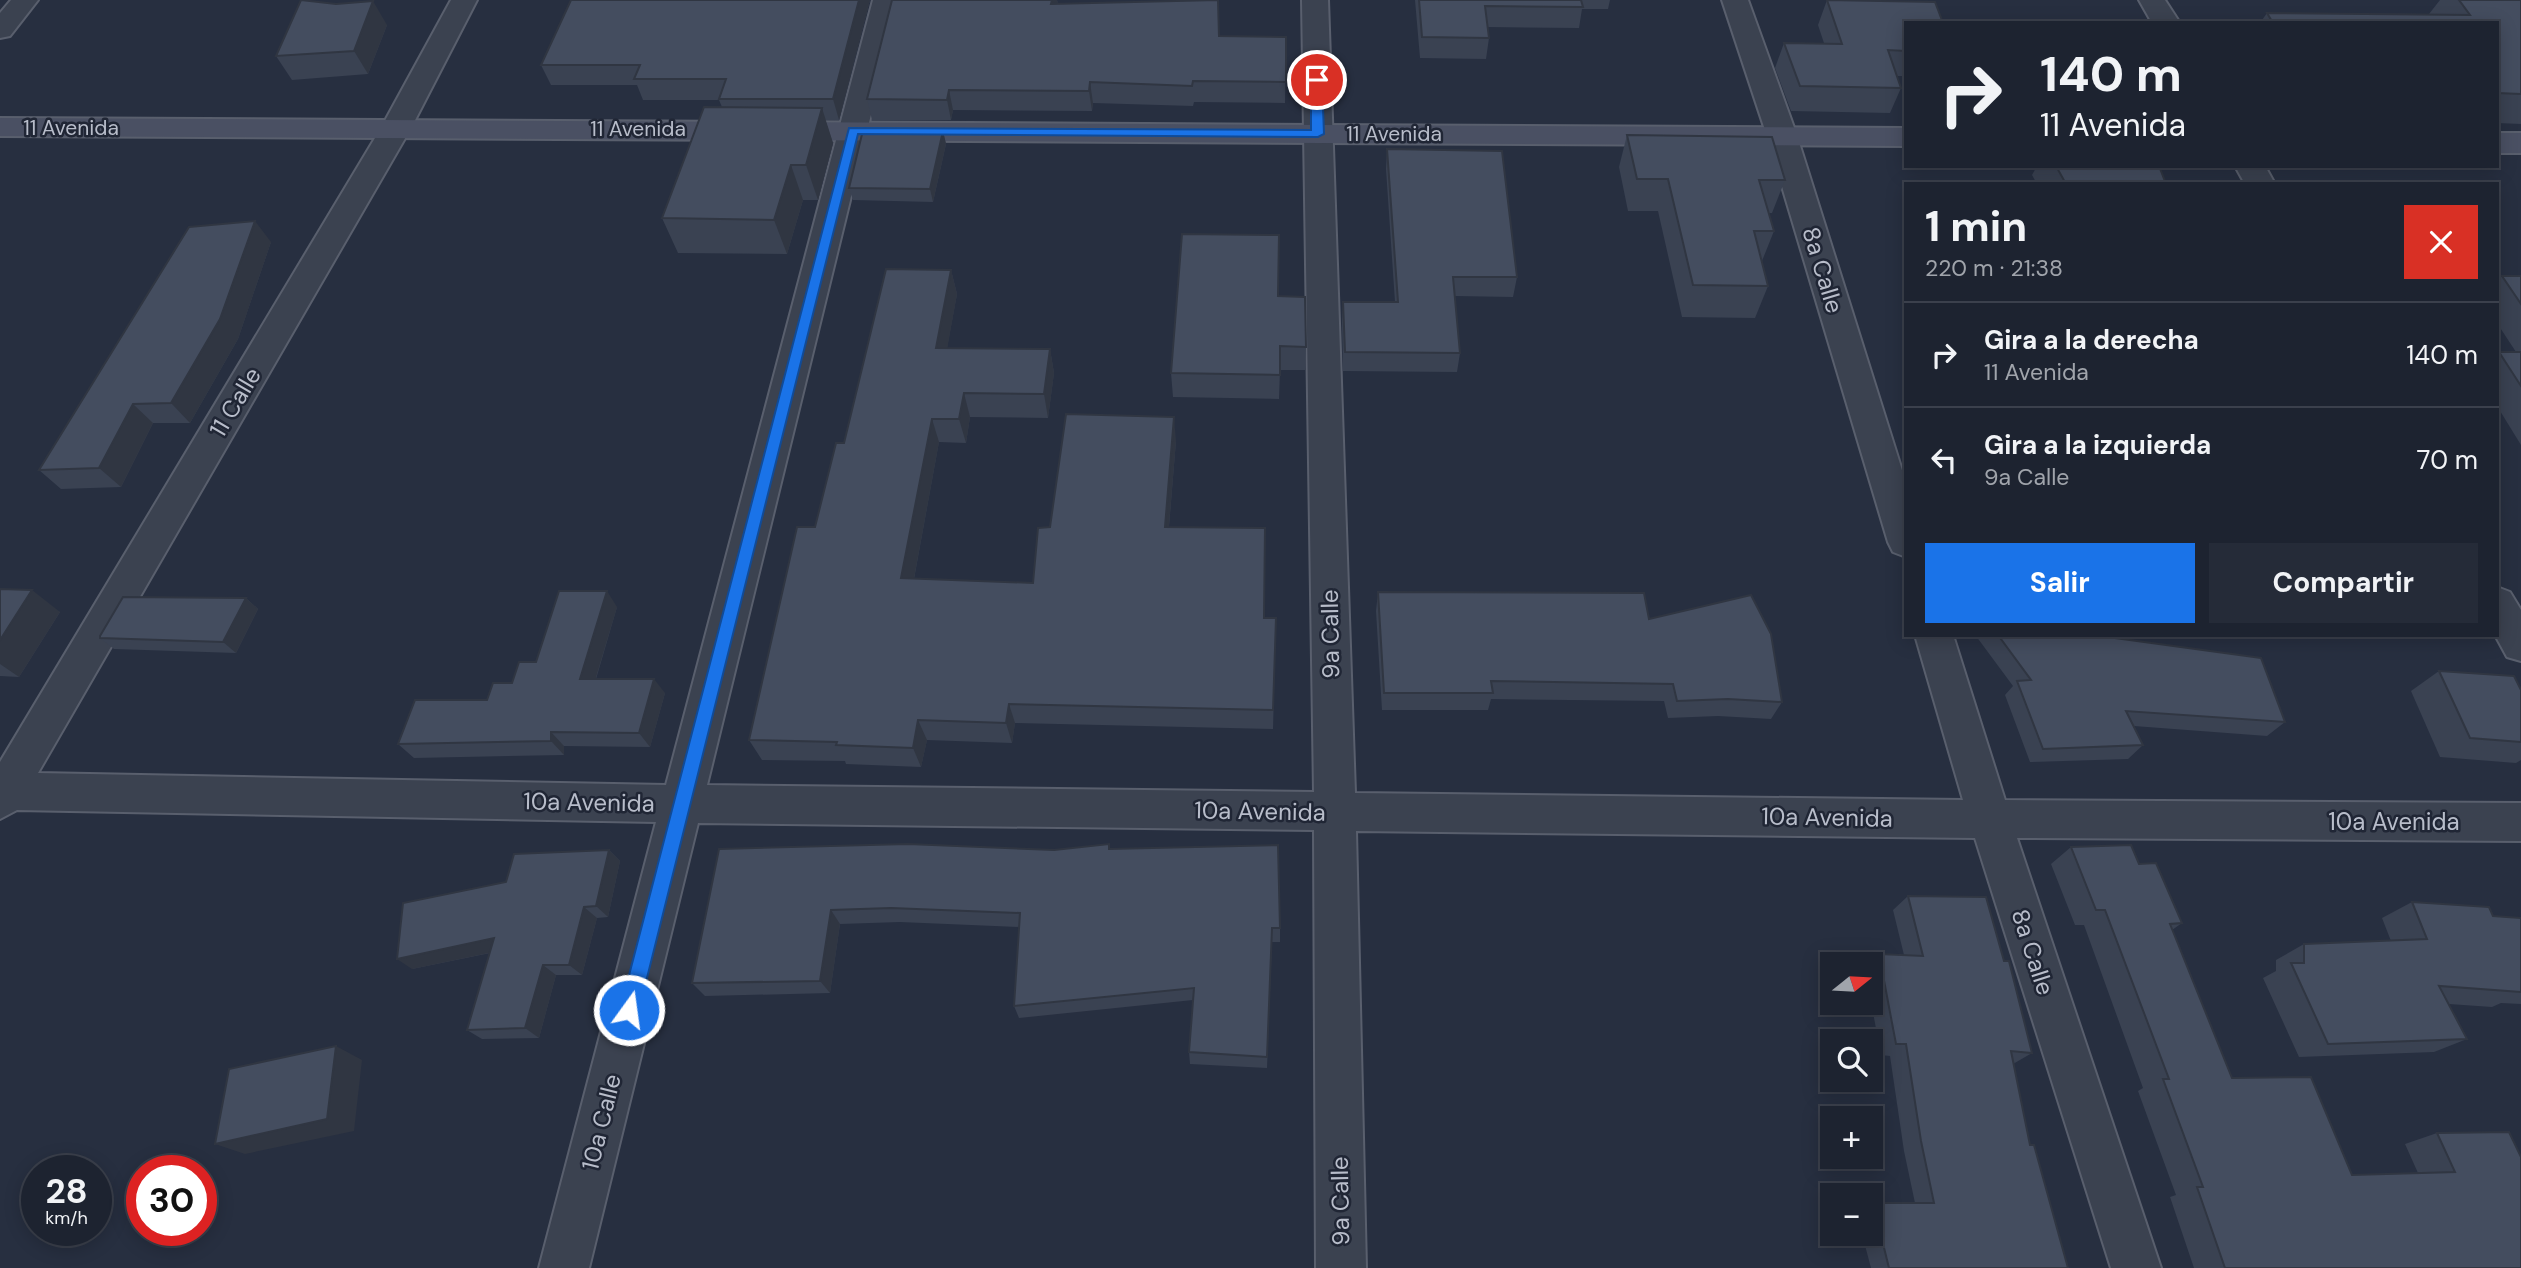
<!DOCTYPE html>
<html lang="es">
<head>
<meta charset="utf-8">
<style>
	:root { --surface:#1d2330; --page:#252b38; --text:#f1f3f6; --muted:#a0a4ab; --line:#3b404c; --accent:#1a73e8 }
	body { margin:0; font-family:"DM Sans",sans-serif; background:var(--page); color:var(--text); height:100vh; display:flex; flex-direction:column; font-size:26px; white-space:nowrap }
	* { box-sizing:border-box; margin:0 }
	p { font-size:23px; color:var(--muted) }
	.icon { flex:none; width:38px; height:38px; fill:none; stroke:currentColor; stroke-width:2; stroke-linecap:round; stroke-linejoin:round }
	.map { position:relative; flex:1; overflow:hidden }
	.sheet { position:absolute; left:1904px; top:182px; width:595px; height:455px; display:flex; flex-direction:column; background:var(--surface); border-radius:0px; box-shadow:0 4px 18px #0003,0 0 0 2px var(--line) }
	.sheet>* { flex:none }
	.guide { position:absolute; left:1904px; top:21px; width:595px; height:147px; border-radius:0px; box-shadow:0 4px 18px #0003,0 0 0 2px var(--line); background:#1d2330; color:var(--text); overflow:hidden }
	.needle { width:46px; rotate:72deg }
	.fabs { position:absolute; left:1820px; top:952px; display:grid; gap:14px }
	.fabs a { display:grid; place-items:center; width:63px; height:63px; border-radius:0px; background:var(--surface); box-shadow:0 4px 18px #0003,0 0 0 2px var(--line); font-size:35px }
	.speed { position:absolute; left:21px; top:1155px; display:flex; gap:14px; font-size:35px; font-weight:700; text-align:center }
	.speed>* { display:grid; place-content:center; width:91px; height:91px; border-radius:50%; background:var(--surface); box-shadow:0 4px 18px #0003,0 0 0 2px var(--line); line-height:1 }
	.speed small { font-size:18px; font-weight:400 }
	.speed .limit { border:10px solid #d22; background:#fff; color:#111 }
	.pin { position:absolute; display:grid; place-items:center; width:60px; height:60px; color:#fff; margin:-30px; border:4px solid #fff; border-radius:50%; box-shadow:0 2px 7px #0007 }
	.me { position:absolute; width:77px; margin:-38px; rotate:14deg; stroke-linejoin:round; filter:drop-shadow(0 0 5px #0008) }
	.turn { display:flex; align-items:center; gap:24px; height:147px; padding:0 21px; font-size:32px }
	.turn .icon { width:91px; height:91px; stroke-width:2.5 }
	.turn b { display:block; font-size:49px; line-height:60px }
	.round { display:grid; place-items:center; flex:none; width:74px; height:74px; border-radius:0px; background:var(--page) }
	.headline { display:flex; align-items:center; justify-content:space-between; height:119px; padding:0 21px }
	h1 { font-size:42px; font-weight:700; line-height:52px }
	.cta { display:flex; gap:14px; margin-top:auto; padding:14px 21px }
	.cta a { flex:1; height:80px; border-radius:0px; background:var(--accent); color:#fff; font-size:28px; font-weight:700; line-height:80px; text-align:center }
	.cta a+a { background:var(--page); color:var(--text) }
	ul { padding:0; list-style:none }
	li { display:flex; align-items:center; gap:21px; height:105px; padding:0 21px; border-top:2px solid var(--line) }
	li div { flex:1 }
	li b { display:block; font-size:26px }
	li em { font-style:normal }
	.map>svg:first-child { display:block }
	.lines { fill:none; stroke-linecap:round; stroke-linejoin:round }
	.street-casing { stroke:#595f6d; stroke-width:4 }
	.secondary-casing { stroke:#595f6d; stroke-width:4 }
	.street { fill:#3b4250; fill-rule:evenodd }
	.secondary { fill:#4a5063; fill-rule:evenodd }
	.wall { fill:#3a4252 }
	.shaded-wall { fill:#303642 }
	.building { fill:#444d5f; stroke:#303642; stroke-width:2 }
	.route { fill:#1a73e8; stroke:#114b97; stroke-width:2 }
	.labels { text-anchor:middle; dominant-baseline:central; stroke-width:5; stroke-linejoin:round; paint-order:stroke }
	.far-street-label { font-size:21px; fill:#b8bdca; stroke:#202635 }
	.street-label { font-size:24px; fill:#b8bdca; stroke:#202635 }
</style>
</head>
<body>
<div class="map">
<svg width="2521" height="1268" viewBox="0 0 2521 1268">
	<rect width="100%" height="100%" fill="#272f40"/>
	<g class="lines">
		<defs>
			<g id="street">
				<path d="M11,0H38L10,36L0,38V13Z"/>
				<path d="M451,0H477L411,128L38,773L666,785L873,0H899L707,785L1314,792L1302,0H1328L1355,793L1963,800L1915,635H1953L2005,800L2521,803V841L2017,838L2161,1268H2111L1975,838L1356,831L1366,1268H1316L1314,830L698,823L589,1268H539L656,822L17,810L0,819V762L381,128Z"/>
				<path d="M1722,0H1748L1797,136L1906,483V557L1893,552L1888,542L1767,136Z"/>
				<path d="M2139,0H2165L2180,23H2152Z"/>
				<path d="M2235,166H2265L2275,184H2245Z"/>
				<path d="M2497,587L2510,592L2521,610V661L2507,657L2495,635Z"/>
			</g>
			<g id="secondary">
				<path d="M0,118L1906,128V146L0,136Z"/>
				<rect x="2497" y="133" width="24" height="20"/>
			</g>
		</defs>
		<use href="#street" class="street-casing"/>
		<use href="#secondary" class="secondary-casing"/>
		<use href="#street" class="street"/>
		<use href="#secondary" class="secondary"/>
	</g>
	<g class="wall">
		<path d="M571,0H870L839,120H825L833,143L818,200H803L787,254L678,253L662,218L722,107L719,100H643L637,85H551L541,65Z"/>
		<path d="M892,0H1057L1058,4L1219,36L1286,37L1285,103L1194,102L1193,106L1093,103L1092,111L953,110L951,120H872L867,99Z"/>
		<path d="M1415,0H1610L1608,9H1582L1579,28L1487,27L1489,38L1486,59L1420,58Z"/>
		<path d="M1827,0L1906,23V76H1897L1901,88L1890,113L1791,111L1775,68L1784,43H1824L1818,25Z"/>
		<path d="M2440,0H2521V124L2497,123V23H2260L2267,13L2429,14Z"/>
		<path d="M387,25L368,74L292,80L276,56Z"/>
		<path d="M943,131L946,144L933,202L853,200L849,188Z"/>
		<path d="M1627,135L1785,180L1772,213H1768L1774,231L1762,261L1768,286L1755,318L1682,317L1658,211H1628L1619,167Z"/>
		<path d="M1387,149L1517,277L1513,297L1455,296L1460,353L1457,372L1343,371L1342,321L1343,302H1395L1386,169Z"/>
		<path d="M2037,166H2159L2166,184H2037L2032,175Z"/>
		<path d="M271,242L238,339L190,423H153L121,487L61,489L39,470Z"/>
		<path d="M951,270L957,294L947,348L1050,349L1054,373L1048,418L970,417L966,443L939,442L914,579L1033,583L1050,527L1176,441L1169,527L1264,618H1276L1273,729L1015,723L1012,743L927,740L921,767L846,764L845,761L762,760L749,740L815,527L844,443Z"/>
		<path d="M2502,276H2521V445L2497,406V353L2499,352H2516L2497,323V281Z"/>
		<path d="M1278,296L1306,347L1305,370H1280L1279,399L1173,397L1171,373Z"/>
		<path d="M0,589L60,612L19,677L0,676Z"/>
		<path d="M1378,592L1649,619L1782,702L1771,719L1718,716L1668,718L1664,701L1491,699L1488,710H1382L1376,611Z"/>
		<path d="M246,598L258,609L236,653L114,649L100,638Z"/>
		<path d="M617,607L596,679L665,693L650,747L564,746V755L414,758L398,744L487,700L512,683L536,662Z"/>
		<path d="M2093,635L2285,722L2267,736L2134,726L2143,745L2128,759L2030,762L2005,695L2013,686L1976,636Z"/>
		<path d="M2439,671L2521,690V760L2516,763L2440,757L2411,691Z"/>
		<path d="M2071,847L2139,864L2182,923L2172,930L2232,1078L2352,1175L2418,1173L2405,1144L2437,1133L2521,1268H2194L2170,1197L2176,1195L2138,1091L2143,1088L2084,925H2075L2051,864Z"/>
		<path d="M719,849L1054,850L1110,849L1280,928V942H1272L1267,1068L1190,1064L1189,1052L1193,1000L1019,1018L1014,1006L1019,927L900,922L840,924L830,993L705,996L692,983Z"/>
		<path d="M609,850L620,861L608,917L597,918L582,975H556L539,1038L482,1039L467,1030L490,953L412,969L506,882Z"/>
		<path d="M1908,896L2004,961L2032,1053L2013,1064L2030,1145L2068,1268H1871L1862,1234H1871V1204L1873,1203H1915L1904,1151L1890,1056L1881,1055L1871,1002V964H1868L1879,954L1904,955L1893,910Z"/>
		<path d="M2412,902L2493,916L2521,918V1004L2501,1003L2492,1007L2449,1004L2467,1039L2434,1052L2299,1057L2263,978L2276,971V960L2304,944L2391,941L2382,918Z"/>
	</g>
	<g class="shaded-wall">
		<path d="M859,0H870L839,120L833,99Z"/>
		<path d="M1052,0H1057L1058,4H1051Z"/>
		<path d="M373,1L387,25L368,74L354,51Z"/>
		<path d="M1090,82L1093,103L1092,111L1089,91Z"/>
		<path d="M949,90L953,110L951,120L947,100Z"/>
		<path d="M822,108L833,143L818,200L806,165Z"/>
		<path d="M943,131L946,144L933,202L930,189Z"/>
		<path d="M791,165L803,200L787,254L774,220Z"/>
		<path d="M255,221L271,242L238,339L190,423L171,403Z"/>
		<path d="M951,270L957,294L943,372L936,348Z"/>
		<path d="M1050,349L1054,373L1048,418L1044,394Z"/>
		<path d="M964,393L970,417L966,443L959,419Z"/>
		<path d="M133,404L153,423L121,487L99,468Z"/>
		<path d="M1174,417L1176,441L1167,549L1165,527Z"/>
		<path d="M932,419L939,442L910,600L901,578Z"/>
		<path d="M32,590L60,612L19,677L0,664V640Z"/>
		<path d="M607,591L617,607L591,694L580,679Z"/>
		<path d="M246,598L258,609L236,653L223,642Z"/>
		<path d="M654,679L665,693L650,747L639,733Z"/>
		<path d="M1009,704L1015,723L1012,743L1006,723Z"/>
		<path d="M918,720L927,740L921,767L913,748Z"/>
		<path d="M551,732L564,746V755L551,741Z"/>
		<path d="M609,850L620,861L608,917L596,906Z"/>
		<path d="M584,907L597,918L582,975L569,965Z"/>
		<path d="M831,910L840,924L830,993L820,981Z"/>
		<path d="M494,938L508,949L412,969L397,959Z"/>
		<path d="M543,965L556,975L539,1038L525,1028Z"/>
		<path d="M336,1046L362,1060L354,1131L245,1154L215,1144Z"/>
	</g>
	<g class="building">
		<path d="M301,0L336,4L373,1L354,51L276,56Z"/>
		<path d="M571,0H859L833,99H719L726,79H634L640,65H541Z"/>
		<path d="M892,0H1052L1051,4L1218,0L1219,36L1286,37V82L1193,81L1192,86L1090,82L1089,91L949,90L947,100L867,99Z"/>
		<path d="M1419,0H1581L1583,7L1485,6L1489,38L1422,37Z"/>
		<path d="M1827,0L1935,2L1943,23H1906V51L1888,50L1901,88L1800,86L1784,43L1842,44Z"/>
		<path d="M2459,0H2521V94L2497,93V23H2273L2267,13L2470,15Z"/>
		<path d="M704,107L822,108L806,165H791L774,220L662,218Z"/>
		<path d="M863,130L943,131L930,189L849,188Z"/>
		<path d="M1627,135L1772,137L1785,180H1759L1774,231H1754L1768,286L1693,285L1668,179H1637Z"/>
		<path d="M1387,149L1502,151L1517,277H1453L1460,353L1345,352L1343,302H1398Z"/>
		<path d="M2056,166H2159L2166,184H2066Z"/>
		<path d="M255,221L220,319L171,403L133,404L99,468L39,470L189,227Z"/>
		<path d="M1182,234L1279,235L1278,296L1305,297L1306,347L1280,346V375L1171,373Z"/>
		<path d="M886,269L951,270L936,348L1050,349L1044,394L964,393L959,419H932L901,578L1033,583L1038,528L1050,527L1066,414L1174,417L1165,527L1265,528L1264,618H1276L1273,710L1009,704L1006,723L918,720L913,748L836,745L837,742L749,740L797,527H815L836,443H844Z"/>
		<path d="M2502,276H2521V304Z"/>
		<path d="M2499,352H2521V386Z"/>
		<path d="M0,589L32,590L0,640Z"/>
		<path d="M559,591H607L580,679H654L639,733L551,732V741L398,744L415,700H487L493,683H512L519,662H536Z"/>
		<path d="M1378,592L1644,593L1649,619L1751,595L1771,634L1782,702L1728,699L1677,701L1673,684L1491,681L1493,693H1384Z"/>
		<path d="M123,597L246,598L223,642L100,638V636Z"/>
		<path d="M1998,635H2093L2261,658L2285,722L2126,711L2143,745L2043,749L2017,681L2031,680Z"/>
		<path d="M2439,671L2514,676L2521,690V742L2470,738Z"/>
		<path d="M908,844L1054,850L1109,844V849L1278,845L1280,928H1272L1267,1057L1189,1052L1194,988L1014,1006L1020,913L891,908L831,910L820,981L692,983L719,849Z"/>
		<path d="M2131,845L2139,864L2156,863L2182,923L2170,924L2232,1078L2311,1077L2352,1175L2455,1172L2437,1133L2509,1132L2521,1157V1268H2225L2197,1187H2203L2163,1079H2169L2105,910H2096L2071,847Z"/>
		<path d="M609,850L596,906L584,907L569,965H543L525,1028L467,1030L494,938L397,959L403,903L506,882L514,854Z"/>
		<path d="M1908,896L1986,897L2004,961H2009L2032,1053L2011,1051L2030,1145H2034L2068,1268H1889L1873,1203H1934L1921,1141L1906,1044H1896L1879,954L1923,956Z"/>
		<path d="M2412,902L2489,907L2493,916L2521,918V992L2439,986L2467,1039L2328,1044L2291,963H2304V944L2427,939Z"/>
		<path d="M336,1046L327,1119L215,1144L229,1069Z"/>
	</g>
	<path class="route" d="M1317,77L1322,80L1324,134L1318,137L858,134L639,1010L636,1017L629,1020L623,1017L620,1010L849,128L1311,130V80Z"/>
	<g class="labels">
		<g class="far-street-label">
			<text x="71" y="128">11 Avenida</text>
			<text x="638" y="129">11 Avenida</text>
			<text x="1394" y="134">11 Avenida</text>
		</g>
		<g class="street-label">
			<text transform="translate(1823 270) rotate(73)">8a Calle</text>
			<text transform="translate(235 402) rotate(-59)">11 Calle</text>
			<text transform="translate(1330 634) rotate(-91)">9a Calle</text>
			<text transform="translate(589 802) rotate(1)">10a Avenida</text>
			<text transform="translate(1260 811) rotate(1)">10a Avenida</text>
			<text transform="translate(1827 817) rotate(1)">10a Avenida</text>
			<text x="2394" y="821">10a Avenida</text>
			<text transform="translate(2033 952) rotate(72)">8a Calle</text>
			<text transform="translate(601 1122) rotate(-76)">10a Calle</text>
			<text transform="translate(1340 1201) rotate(-91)">9a Calle</text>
		</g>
	</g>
</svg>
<div class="fabs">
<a><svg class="needle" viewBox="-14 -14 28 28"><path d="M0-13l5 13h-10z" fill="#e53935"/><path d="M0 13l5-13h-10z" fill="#a0a4ab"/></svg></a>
<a><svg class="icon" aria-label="search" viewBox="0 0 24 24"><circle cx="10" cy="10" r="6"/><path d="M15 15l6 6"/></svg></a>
<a>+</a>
<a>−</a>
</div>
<div class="speed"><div>28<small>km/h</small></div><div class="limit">30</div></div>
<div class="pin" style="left:1317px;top:80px;background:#d93025"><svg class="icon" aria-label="arrive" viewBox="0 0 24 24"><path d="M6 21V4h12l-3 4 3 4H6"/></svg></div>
<svg class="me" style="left:629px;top:1010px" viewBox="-20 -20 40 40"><circle r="17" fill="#1a73e8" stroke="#fff" stroke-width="3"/><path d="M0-11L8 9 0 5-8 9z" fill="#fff"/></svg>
<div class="guide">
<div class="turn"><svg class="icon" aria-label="right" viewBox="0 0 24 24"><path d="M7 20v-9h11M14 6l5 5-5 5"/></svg><div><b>140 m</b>11 Avenida</div></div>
</div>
<section class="sheet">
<div class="headline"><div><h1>1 min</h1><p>220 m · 21:38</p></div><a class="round" style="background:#d93025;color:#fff"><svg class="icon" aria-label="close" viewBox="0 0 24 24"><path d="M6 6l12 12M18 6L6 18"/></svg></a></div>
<ul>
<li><svg class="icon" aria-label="right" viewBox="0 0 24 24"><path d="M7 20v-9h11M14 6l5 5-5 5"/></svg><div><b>Gira a la derecha</b><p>11 Avenida</p></div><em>140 m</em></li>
<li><svg class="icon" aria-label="left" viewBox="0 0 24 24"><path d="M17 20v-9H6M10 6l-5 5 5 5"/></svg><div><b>Gira a la izquierda</b><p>9a Calle</p></div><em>70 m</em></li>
</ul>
<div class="cta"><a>Salir</a><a>Compartir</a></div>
</section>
</div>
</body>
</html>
